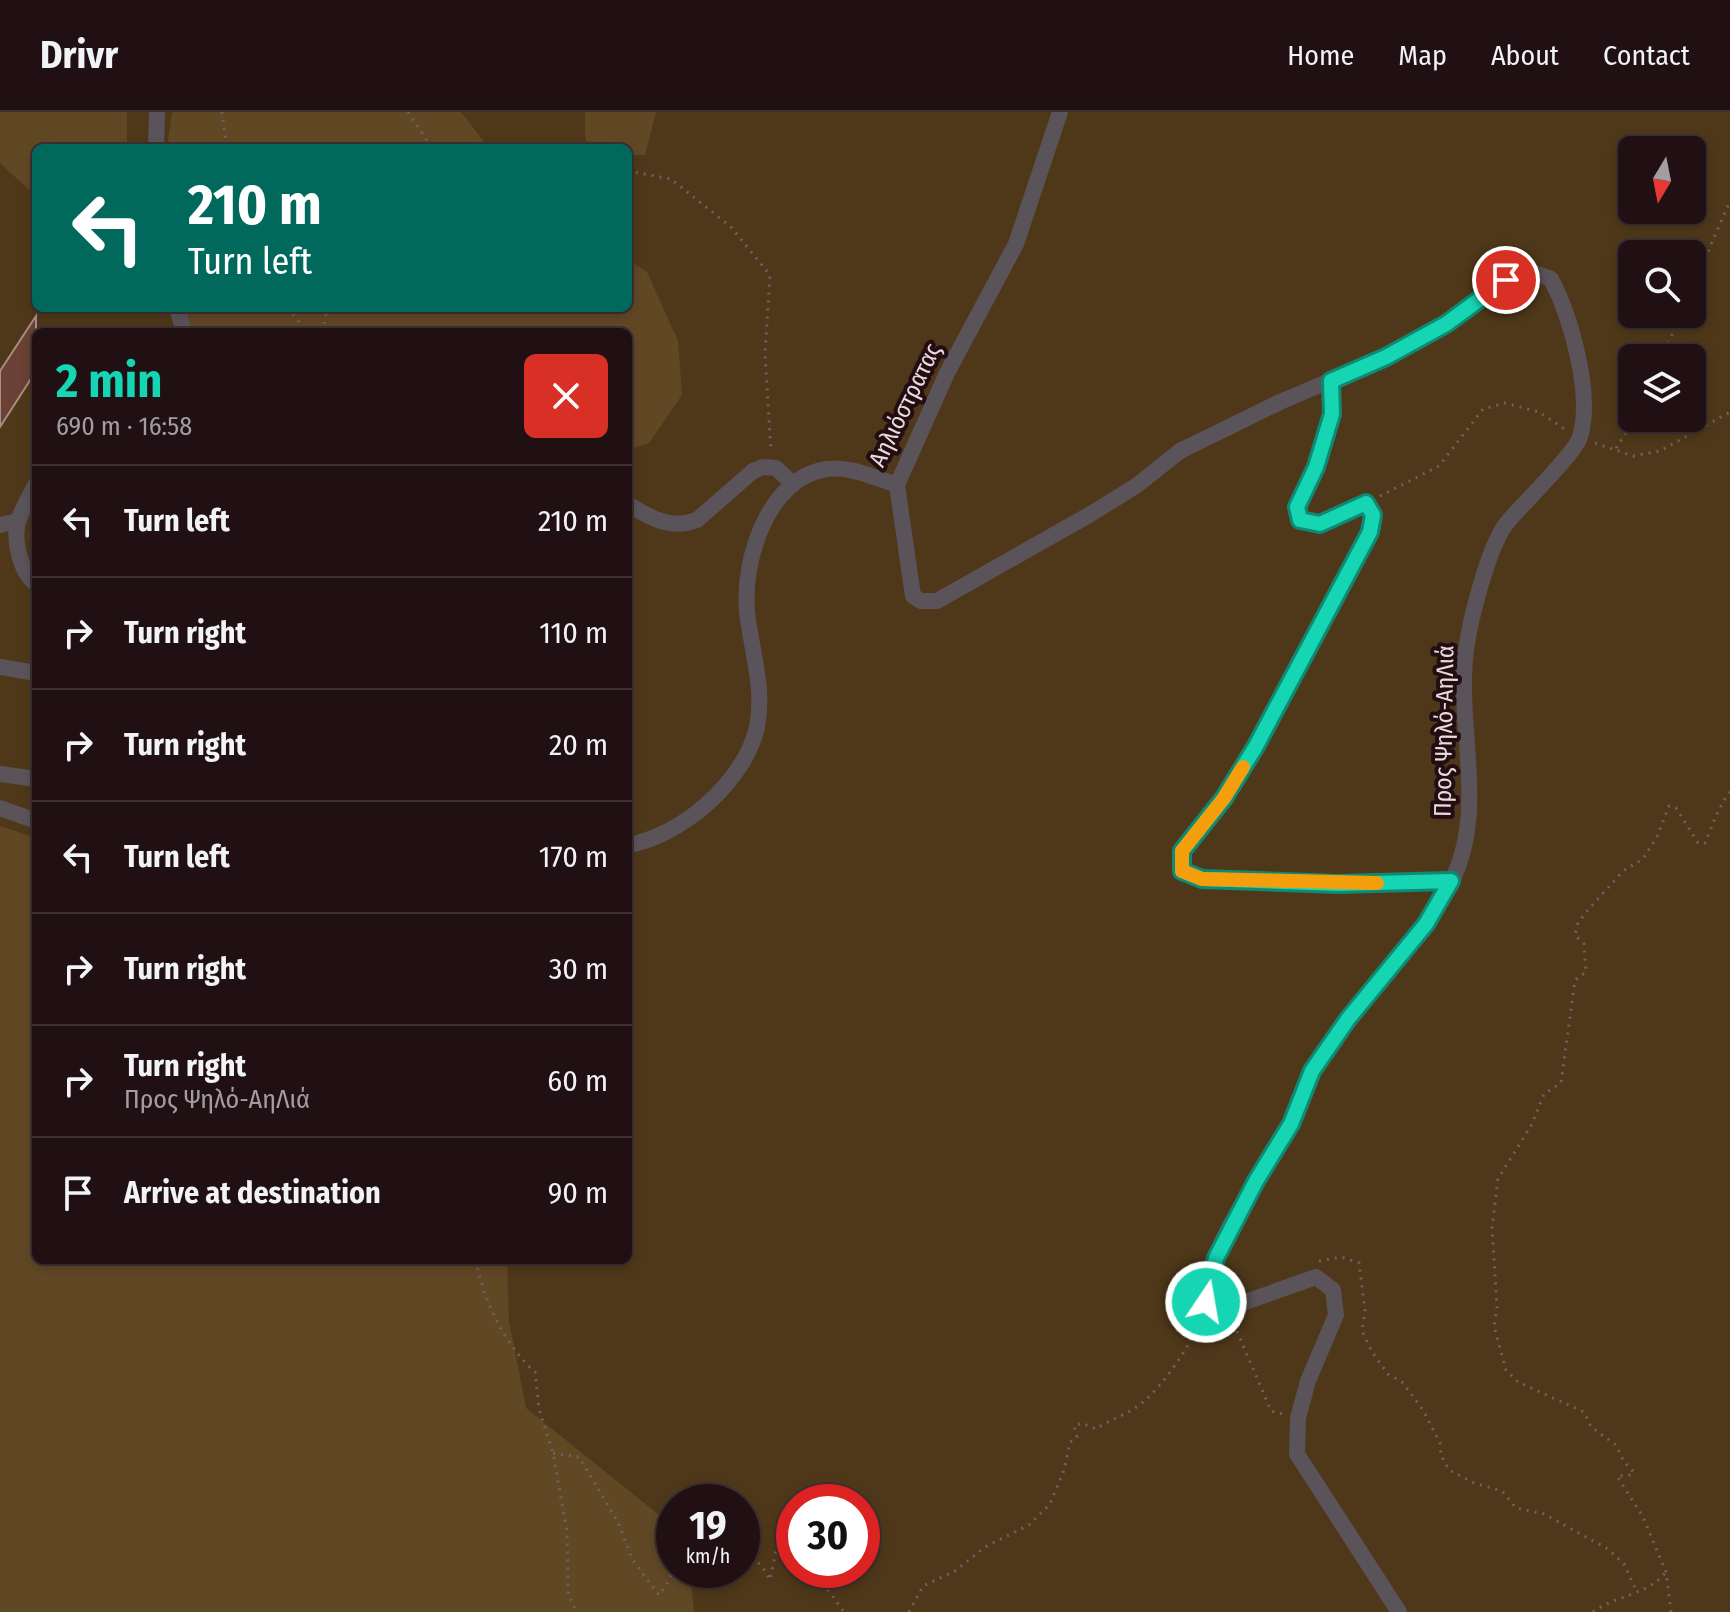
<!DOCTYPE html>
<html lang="en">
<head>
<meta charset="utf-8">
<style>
	:root { --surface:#201014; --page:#2d1e22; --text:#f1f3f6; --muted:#a29da0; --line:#3d3034; --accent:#16d5b3 }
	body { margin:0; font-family:"Fira Sans Condensed",sans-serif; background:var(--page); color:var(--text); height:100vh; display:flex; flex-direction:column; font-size:30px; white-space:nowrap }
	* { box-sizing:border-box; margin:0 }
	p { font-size:26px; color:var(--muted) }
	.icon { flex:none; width:44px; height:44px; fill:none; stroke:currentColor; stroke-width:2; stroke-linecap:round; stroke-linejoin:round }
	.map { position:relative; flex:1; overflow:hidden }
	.sheet { position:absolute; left:32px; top:216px; width:600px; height:936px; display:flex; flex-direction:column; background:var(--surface); border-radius:12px; box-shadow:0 4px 12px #0003,0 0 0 2px var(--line) }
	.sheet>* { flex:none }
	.banner { position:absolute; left:32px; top:32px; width:600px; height:168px; border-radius:12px; box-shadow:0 4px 12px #0003,0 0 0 2px var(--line); background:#00695c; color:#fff; overflow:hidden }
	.needle { width:52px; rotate:190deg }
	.tools { position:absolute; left:1618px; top:24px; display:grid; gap:16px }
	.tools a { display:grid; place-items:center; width:88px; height:88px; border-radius:12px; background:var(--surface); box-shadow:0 4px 12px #0003,0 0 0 2px var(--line); font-size:40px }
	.speed { position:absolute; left:656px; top:1372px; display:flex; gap:16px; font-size:40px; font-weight:700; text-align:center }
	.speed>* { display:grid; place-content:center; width:104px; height:104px; border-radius:50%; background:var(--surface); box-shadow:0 4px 12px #0003,0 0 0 2px var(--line); line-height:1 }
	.speed small { font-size:20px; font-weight:400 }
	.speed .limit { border:12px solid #d22; background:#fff; color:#111 }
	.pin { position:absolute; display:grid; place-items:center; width:68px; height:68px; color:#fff; margin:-34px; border:4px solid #fff; border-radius:50%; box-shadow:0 2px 8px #0007 }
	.me { position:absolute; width:88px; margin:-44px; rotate:12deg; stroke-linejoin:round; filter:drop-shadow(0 0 6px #0008) }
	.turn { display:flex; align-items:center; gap:28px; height:168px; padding:0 24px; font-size:36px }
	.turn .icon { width:104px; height:104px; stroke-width:2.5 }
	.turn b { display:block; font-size:56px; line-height:68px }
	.round { display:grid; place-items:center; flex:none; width:84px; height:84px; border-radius:12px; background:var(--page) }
	.summary { display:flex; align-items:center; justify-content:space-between; height:136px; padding:0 24px }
	h1 { font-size:48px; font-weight:700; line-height:60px; color:var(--accent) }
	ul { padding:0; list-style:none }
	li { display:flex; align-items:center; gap:24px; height:112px; padding:0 24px; border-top:2px solid var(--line) }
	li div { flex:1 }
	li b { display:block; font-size:30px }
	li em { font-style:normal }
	header { display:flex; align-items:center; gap:48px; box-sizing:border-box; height:112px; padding:0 40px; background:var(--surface); border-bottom:2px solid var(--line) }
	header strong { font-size:38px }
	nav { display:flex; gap:44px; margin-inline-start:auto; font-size:28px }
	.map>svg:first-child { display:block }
	.green { fill:#4f3819; fill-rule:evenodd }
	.forest { fill:#614825 }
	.building { fill:#6a4134; stroke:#a88e85; stroke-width:2 }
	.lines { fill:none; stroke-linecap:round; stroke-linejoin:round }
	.path { stroke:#725f64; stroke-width:3; stroke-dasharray:2 6; stroke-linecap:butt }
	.minor { stroke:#5b535a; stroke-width:16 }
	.route-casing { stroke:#0e8a74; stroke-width:20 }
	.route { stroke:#16d5b3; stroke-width:14 }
	.slow { stroke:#f59e0b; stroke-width:14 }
	.labels { text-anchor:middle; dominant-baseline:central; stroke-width:8; stroke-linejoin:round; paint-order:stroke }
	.street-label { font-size:24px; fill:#e9dadd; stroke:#210d12 }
</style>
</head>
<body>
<header>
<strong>Drivr</strong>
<nav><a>Home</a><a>Map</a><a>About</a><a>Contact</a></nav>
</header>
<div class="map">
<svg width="1730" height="1500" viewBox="0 0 1730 1500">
	<rect width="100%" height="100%" fill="#2b161b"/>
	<path class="green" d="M0,0H1730V1500H0ZM36,36H628V196H36ZM1632,38H1692V98H1632ZM1632,142H1692V202H1632ZM36,220H628V1148H36ZM1632,246H1692V306H1632ZM674,1390H742V1458H674ZM794,1390H862V1458H794Z"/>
	<g class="forest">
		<path d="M0,0H127V36H36V84L0,51Z"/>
		<path d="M172,0H461L489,36H167Z"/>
		<path d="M585,0H656L645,43H628V36H590L585,25Z"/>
		<path d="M628,148L647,160L678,229L682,283L649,331L628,338V220H191L185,196H628Z"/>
		<path d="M0,714L36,726V1148H507L509,1209L526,1296L674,1415V1458H690L694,1500H0Z"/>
	</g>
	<path class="building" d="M36,204V259L0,315V259Z"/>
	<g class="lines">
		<g class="path">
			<path d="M222,0L227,36"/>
			<path d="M408,0L432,36"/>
			<path d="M628,59L671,67L731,115L770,163L765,242L771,340"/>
			<path d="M1692,176L1730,89"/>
			<path d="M288,196L307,220"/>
			<path d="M323,220L327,196"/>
			<path d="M1662,246L1681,202"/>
			<path d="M1595,331L1633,344L1660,339L1730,300"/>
			<path d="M1616,336L1636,306"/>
			<path d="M1380,384L1439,354L1483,297L1505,291L1539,300L1566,318"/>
			<path d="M476,1148C482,1186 506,1235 535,1260L539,1297L553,1341L567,1419L568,1483L577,1500"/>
			<path d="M1319,1149L1342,1145L1359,1151L1365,1198L1362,1219L1372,1240L1388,1262L1402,1270L1423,1298L1440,1331L1441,1343L1449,1358L1474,1371L1502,1379L1516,1396L1544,1402L1608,1437L1624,1452L1637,1480"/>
			<path d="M1205,1209L1206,1213L1234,1212L1271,1299L1283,1302"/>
			<path d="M553,1341L579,1345L618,1410L632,1447L659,1483L670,1467L674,1448"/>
			<path d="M742,1433C752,1445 763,1453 770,1468L782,1409L787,1414L788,1425L794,1428"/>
			<path d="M814,1458L844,1500"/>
			<path d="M909,1500L923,1474L955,1459L985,1435L1029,1413L1050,1392L1064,1358L1070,1330L1077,1325L1074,1314L1082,1311L1096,1317C1109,1308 1123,1304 1135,1296C1159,1281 1193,1231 1201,1205"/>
			<path d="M1593,1500C1616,1483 1648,1483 1666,1460"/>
			<path d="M1671,1500L1666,1460L1643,1405L1617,1364L1631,1363L1634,1360L1624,1350L1616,1333L1591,1315L1584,1300L1518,1270L1506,1258L1494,1214L1497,1196L1492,1115L1498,1067L1532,1012L1544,982L1561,971L1575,868L1586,860L1584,832L1575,823L1578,811L1587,799L1623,759L1643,747L1657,725L1669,694L1676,696L1698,731H1705C1712,715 1719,693 1730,680"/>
		</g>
		<g class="minor">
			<path d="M156,36L157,0"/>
			<path d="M177,196L184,220"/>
			<path d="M1331,269L1332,302L1316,355L1297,395L1300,408L1320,412L1366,391L1373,403L1370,420L1271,607L1224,686L1182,739V759L1202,767L1338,772L1451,769"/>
			<path d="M36,372C30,383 23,395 19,407C12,426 20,460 36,472"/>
			<path d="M897,373L913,484L921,489H937L1089,403L1136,374L1180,339L1280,290L1386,245L1446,212L1506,168L1527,158L1551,167C1571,205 1593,283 1580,325C1575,342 1520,394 1506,412C1488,436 1470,508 1466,538C1456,617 1488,696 1451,771C1425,821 1383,861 1349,905C1336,922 1320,941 1311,960C1303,977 1299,995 1292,1011C1271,1054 1229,1103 1215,1148C1211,1162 1209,1176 1206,1190L1212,1196L1240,1192L1316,1165L1333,1178L1336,1203L1308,1269L1298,1306L1297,1342L1399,1500"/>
			<path d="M897,373L947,261L1016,132L1060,0"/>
			<path d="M628,392C650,406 671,418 697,408L753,359L763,355L776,356L792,371"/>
			<path d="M0,413L18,409"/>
			<path d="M0,555L36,561"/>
			<path d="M0,662L36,667"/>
			<path d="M0,696L36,709"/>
			<path d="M628,733C682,724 745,669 757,615C765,577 751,537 747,500C742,449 768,365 827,357C851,354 875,366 897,373"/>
		</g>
	</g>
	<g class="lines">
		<defs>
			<path id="route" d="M1206,1190L1216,1146L1256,1069L1291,1012L1312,959L1348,907L1426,812L1451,769L1338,772L1202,767L1182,759V739L1224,686L1256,634L1370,420L1373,403L1366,391L1320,412L1300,408L1297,395L1316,355L1332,302L1331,269L1386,245L1446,212L1506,168"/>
		</defs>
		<use href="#route" class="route-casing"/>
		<use href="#route" class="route"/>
		<path class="slow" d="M1243,655L1224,686L1182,739V759L1202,767L1377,771"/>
	</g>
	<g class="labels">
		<g class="street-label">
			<text transform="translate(905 293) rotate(-64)">Αηλιόστρατας</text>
			<text transform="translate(1444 619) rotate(-89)">Προς Ψηλό-ΑηΛιά</text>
		</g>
	</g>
</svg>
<div class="tools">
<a><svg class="needle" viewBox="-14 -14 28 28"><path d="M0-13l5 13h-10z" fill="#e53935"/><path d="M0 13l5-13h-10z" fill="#a29da0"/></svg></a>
<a><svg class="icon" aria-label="search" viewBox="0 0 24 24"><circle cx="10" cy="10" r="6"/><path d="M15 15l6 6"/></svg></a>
<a><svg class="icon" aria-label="layers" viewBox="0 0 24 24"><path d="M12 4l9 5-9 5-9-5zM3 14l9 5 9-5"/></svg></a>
</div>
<div class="speed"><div>19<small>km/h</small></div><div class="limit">30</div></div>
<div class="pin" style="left:1506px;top:168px;background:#d93025"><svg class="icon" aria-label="arrive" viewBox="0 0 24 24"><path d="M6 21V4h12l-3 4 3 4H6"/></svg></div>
<svg class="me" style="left:1206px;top:1190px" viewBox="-20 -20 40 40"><circle r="17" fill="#16d5b3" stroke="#fff" stroke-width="3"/><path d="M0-11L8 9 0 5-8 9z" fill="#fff"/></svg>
<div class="banner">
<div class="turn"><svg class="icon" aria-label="left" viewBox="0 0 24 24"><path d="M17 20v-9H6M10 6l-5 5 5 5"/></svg><div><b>210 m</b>Turn left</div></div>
</div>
<section class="sheet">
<div class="summary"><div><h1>2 min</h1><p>690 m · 16:58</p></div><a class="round" style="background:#d93025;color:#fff"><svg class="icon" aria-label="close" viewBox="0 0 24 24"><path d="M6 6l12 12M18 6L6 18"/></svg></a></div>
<ul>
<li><svg class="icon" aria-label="left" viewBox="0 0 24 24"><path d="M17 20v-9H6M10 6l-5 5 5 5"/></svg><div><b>Turn left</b></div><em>210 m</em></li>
<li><svg class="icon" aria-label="right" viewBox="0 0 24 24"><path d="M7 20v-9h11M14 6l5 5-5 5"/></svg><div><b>Turn right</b></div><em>110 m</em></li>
<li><svg class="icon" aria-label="right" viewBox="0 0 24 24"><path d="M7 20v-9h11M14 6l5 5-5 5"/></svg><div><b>Turn right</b></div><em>20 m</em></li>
<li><svg class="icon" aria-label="left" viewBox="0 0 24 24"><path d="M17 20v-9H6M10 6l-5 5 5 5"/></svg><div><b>Turn left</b></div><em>170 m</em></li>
<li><svg class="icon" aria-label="right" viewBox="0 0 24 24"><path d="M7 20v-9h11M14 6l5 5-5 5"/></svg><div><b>Turn right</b></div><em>30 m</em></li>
<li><svg class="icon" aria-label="right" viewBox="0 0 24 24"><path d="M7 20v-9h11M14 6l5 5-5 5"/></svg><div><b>Turn right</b><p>Προς Ψηλό-ΑηΛιά</p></div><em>60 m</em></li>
<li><svg class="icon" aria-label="arrive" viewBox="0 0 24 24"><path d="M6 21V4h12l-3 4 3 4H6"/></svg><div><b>Arrive at destination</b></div><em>90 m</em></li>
</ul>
</section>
</div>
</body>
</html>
